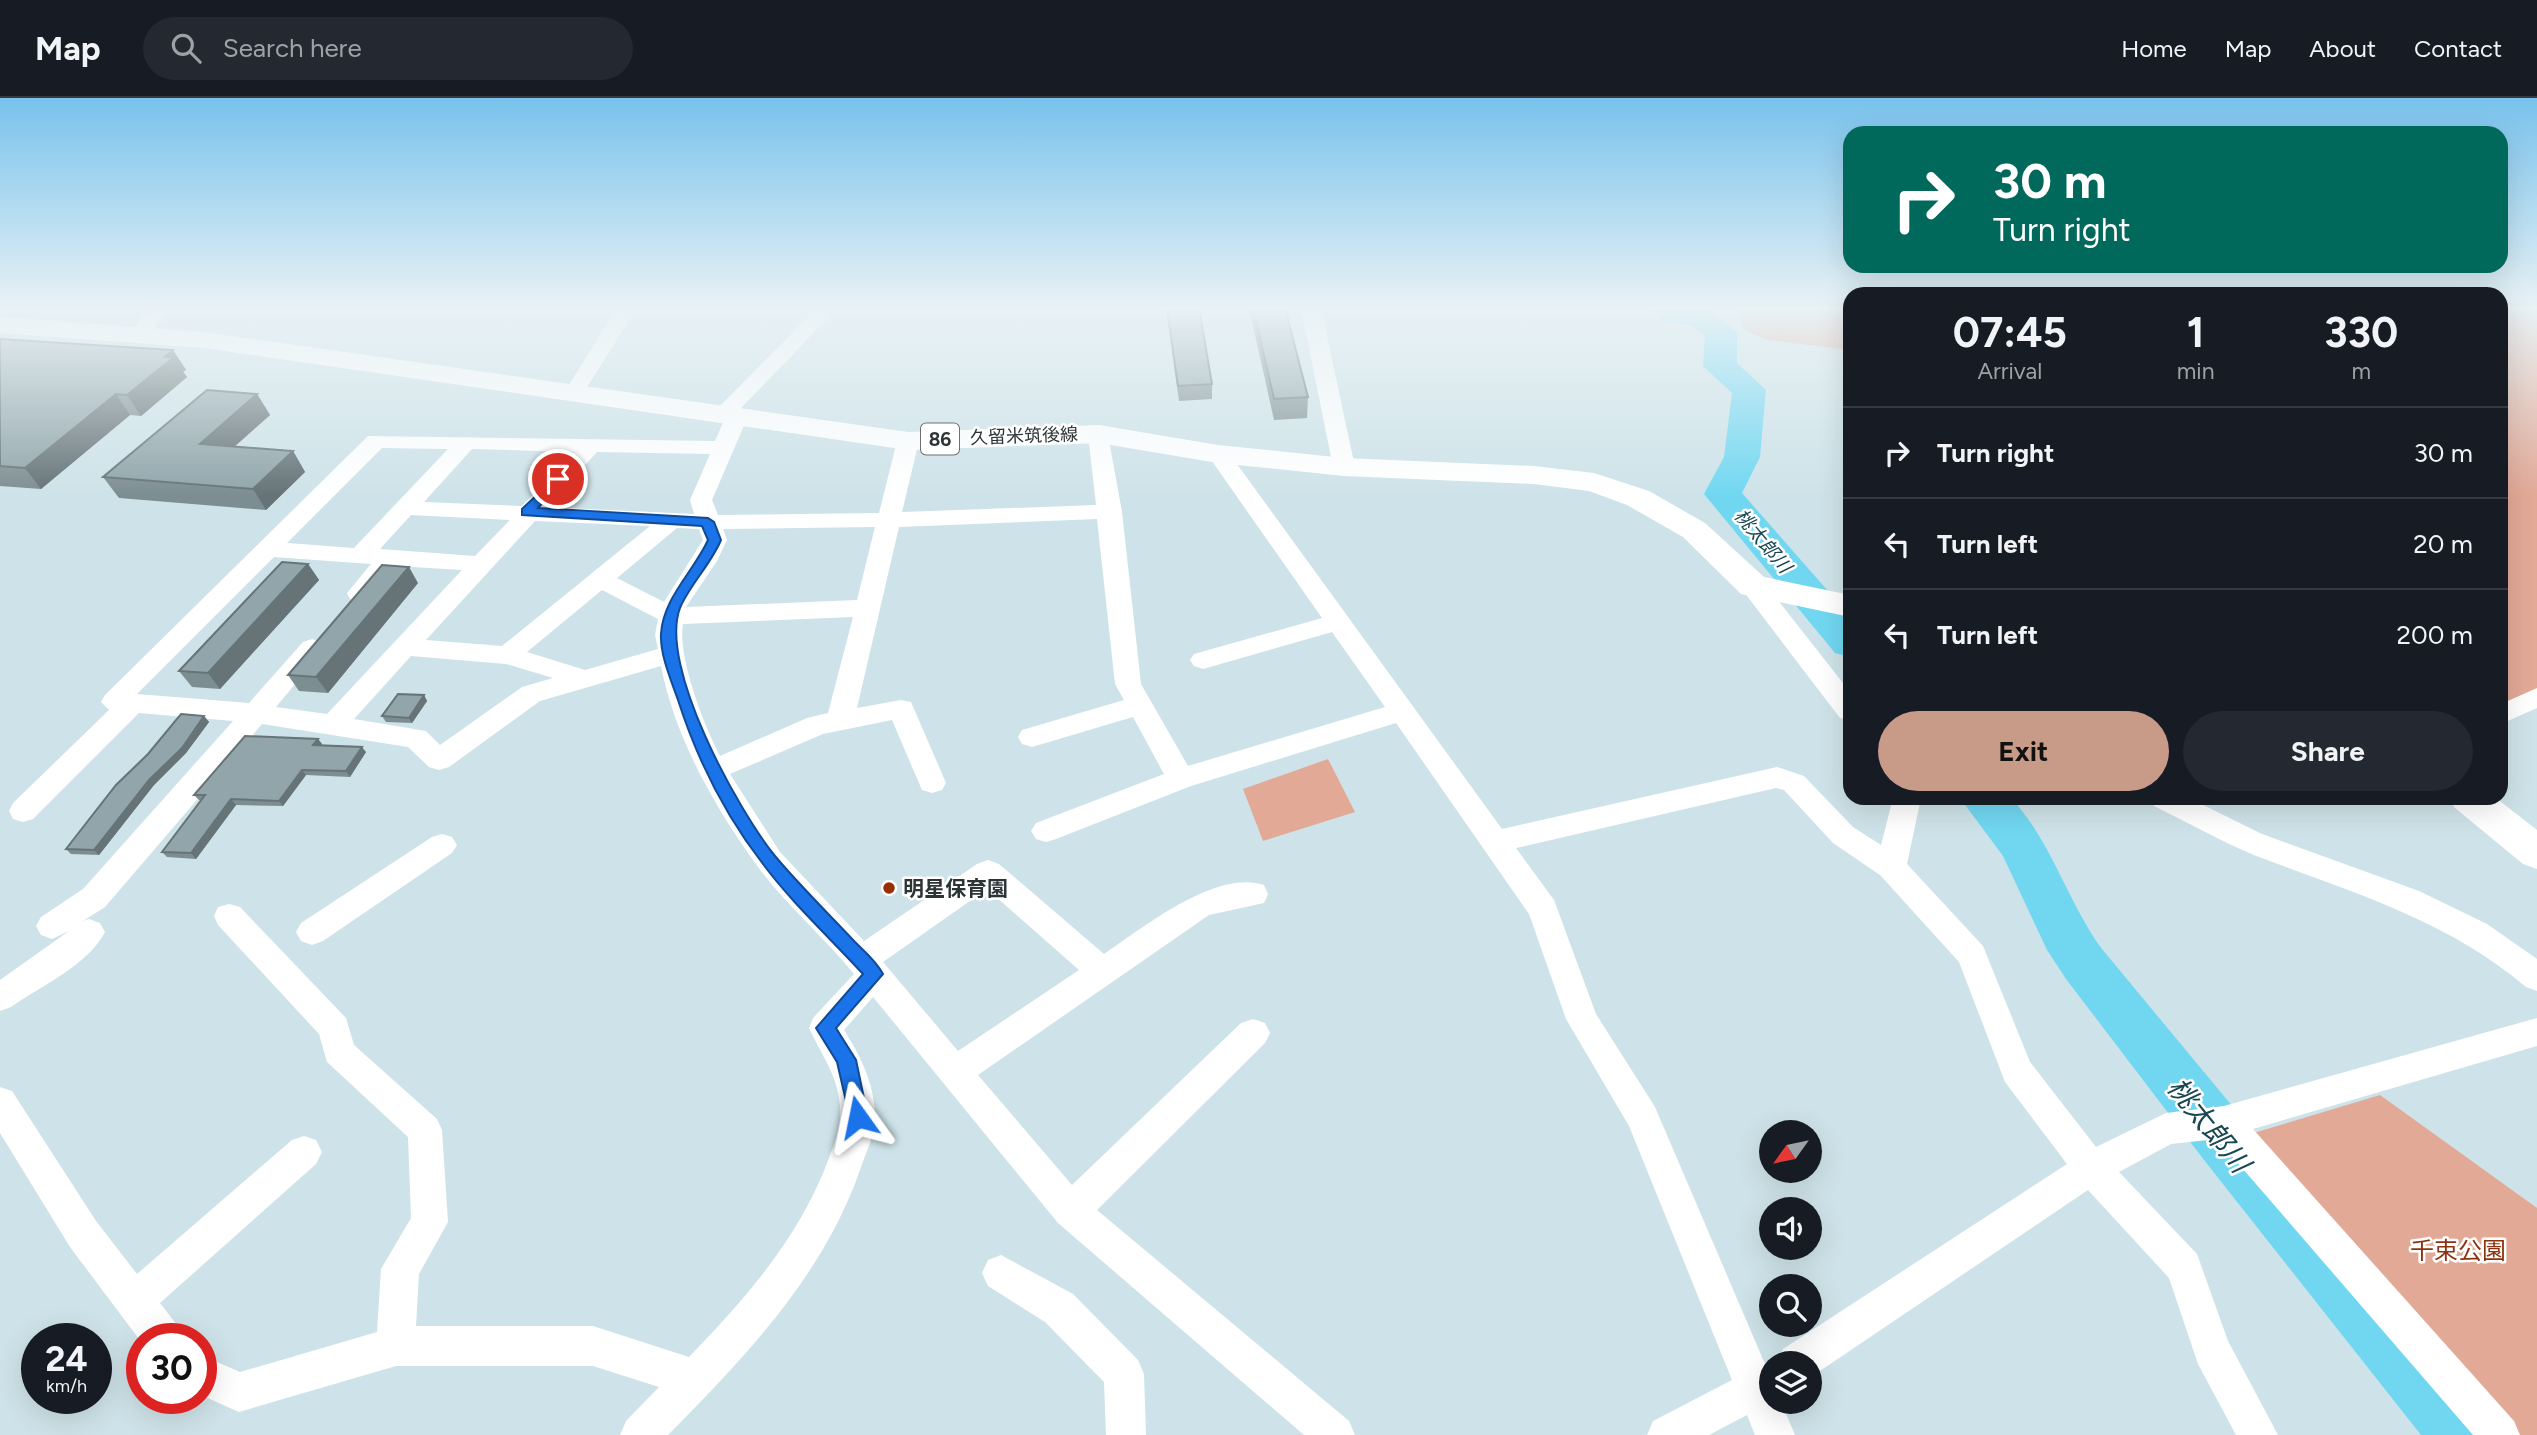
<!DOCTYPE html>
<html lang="en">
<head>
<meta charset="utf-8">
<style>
	:root { --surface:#171b24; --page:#242831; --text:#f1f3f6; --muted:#9ea1a6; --line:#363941; --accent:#c89b89 }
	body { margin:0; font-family:Figtree,"Noto Sans JP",sans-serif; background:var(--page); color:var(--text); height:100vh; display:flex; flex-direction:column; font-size:26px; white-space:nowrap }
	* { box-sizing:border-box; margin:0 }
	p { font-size:23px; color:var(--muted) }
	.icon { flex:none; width:38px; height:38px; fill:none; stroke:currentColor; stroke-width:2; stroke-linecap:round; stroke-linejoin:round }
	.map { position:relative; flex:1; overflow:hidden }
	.side { position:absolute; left:1843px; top:189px; width:665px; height:518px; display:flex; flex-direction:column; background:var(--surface); border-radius:21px; box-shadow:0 7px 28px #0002 }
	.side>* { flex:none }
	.guide { position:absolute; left:1843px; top:28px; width:665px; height:147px; border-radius:21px; box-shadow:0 7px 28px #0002; background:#00695c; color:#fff; overflow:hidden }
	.needle { width:46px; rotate:237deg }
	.buttons { position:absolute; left:1759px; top:1022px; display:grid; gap:14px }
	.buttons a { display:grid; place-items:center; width:63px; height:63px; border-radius:50%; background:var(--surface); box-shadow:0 7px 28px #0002; font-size:35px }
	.speed { position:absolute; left:21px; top:1225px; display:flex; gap:14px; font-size:35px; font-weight:700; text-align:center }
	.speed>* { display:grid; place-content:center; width:91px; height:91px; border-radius:50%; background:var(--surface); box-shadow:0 7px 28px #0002; line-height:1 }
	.speed small { font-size:18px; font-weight:400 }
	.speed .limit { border:10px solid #d22; background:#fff; color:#111 }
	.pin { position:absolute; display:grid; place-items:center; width:60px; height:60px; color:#fff; margin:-30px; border:4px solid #fff; border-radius:50%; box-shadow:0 2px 7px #0007 }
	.me { position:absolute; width:77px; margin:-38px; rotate:348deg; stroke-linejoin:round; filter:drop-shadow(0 0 5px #0008) }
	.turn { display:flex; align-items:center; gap:24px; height:147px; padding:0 35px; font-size:32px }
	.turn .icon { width:91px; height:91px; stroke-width:2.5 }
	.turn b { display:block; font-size:49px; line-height:60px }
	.eta { display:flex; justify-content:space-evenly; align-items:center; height:119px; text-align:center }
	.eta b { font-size:42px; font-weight:700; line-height:49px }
	.cta { display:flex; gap:14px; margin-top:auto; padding:14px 35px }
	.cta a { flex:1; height:80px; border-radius:42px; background:var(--accent); color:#111; font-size:28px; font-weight:700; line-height:80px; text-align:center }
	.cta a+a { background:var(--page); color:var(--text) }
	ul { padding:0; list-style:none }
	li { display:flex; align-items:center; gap:21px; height:91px; padding:0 35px; border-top:2px solid var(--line) }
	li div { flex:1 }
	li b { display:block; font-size:26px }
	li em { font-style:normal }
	header { display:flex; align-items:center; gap:42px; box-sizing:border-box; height:98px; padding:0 35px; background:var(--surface); border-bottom:2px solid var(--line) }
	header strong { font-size:33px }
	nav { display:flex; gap:38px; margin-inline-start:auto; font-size:24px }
	.search { width:490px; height:63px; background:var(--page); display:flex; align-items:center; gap:18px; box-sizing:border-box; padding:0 24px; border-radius:38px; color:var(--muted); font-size:26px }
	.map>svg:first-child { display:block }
	.green { fill:#e2a997 }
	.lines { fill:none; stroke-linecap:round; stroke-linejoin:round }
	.river { fill:#71d7f1; fill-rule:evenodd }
	.minor { fill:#fff; fill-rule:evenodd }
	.primary { fill:#fff; fill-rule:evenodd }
	.wall { fill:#7d8e92 }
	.shaded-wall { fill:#667477 }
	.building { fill:#91a5aa; stroke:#667477; stroke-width:2 }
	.route { fill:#1a73e8; stroke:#114b97; stroke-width:2 }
	.poi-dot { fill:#963003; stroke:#fff; stroke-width:2.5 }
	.labels { text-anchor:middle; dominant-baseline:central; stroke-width:5; stroke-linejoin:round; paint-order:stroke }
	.far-street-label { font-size:18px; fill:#2c3436; stroke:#fff }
	.shield { fill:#fff; stroke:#6b7172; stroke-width:2 }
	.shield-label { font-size:19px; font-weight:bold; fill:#2c3436 }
	.far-water-label { font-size:19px; font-style:italic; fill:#194752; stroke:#fff }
	.poi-label { font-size:21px; font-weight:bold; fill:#2c3436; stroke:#fff; text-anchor:start }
	.near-park-label { font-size:24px; fill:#8d320f; stroke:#fff }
	.near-water-label { font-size:28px; font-style:italic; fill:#194752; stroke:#fff }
</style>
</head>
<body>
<header>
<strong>Map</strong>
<div class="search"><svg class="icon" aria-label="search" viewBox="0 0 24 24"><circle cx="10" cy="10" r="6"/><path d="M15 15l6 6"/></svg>Search here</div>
<nav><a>Home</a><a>Map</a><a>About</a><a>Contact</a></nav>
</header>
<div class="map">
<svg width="2537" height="1337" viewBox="0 0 2537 1337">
	<rect width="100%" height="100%" fill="#cee3e9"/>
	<g class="green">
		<path d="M1736,210H1850V252L1768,242L1746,233Z"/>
		<path d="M2501,210H2537V592L2501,607Z"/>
		<path d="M1328,661L1355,714L1263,743L1243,691Z"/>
		<path d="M2380,997L2537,1110V1337H2517L2247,1037Z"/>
	</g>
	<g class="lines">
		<g class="river">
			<path d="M1652,210L1708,211L1737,234V265L1766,292L1760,359L1742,395L1850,518V559L1835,555L1704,396L1724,359L1732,295L1703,268L1705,238L1689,227L1661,223Z"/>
			<path d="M1960,700H2011C2052,744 2067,803 2102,851L2486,1314L2496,1337H2421L2204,1062L2066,881L2047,852L2003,758Z"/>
		</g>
		<g class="minor">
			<path d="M151,210H171L145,241H131L128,237Z"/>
			<path d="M617,210H637L582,297H568L565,293Z"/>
			<path d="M804,210H824L830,218L741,310L749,316L712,402L718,417L879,415L897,343L908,336L919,343L902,414L1096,407L1088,336L1099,329L1107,331L1122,414L1141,586L1188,668L1385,609L1332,534L1203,571L1194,568L1190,562L1194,556L1322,520L1207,356L1210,351H1226L1502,731L1777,669L1804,678L1853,729L1881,747L1893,700H1921L1907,766L1983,848L2030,964L2096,1049L2166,1015L2224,1008L2537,920V948L2253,1031L2514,1323L2520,1337H2473L2217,1041L2171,1046L2119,1074L2197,1156L2228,1243L2278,1337H2236L2198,1266L2169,1180L2088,1092L1811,1279L1810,1265H1777L1783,1251L2067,1066L2005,984L1959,864L1880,777L1833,745L1784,692L1776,690L1516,750L1554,802L1596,916L1655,1009L1765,1266L1771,1263L1776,1265H1771V1304H1781L1795,1337H1755L1747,1317L1709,1337H1647L1653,1323L1732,1282L1629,1028L1566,921L1529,816L1396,625L1191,688L1056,741L1046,744L1036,741L1031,733L1036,725L1164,676L1133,619L1032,649L1022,646L1018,639L1022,632L1124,602L1115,586L1097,421L899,429L857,610L901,602L911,604L946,685L942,692L932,695L922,692L892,622L823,636L730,676L780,754L864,843L977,766L988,762L999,766L1104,856C1143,830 1215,771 1264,787L1268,796L1264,805L1209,817L978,977L1072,1087L1241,925L1253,921L1265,925L1270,935L1265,945L1097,1112L1349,1323L1355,1337H1304L1058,1125L873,899L844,932C860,957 874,985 875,1016C876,1035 866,1054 860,1072C823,1178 746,1258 668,1337H620L626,1323L659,1289L593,1268H396L239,1314L201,1297V1257L240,1274L377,1234L381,1171L411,1120L408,1039L327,964L319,936L218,827L214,818L218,809L229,806L240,809L346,920L354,947L437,1021L442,1032L448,1124L419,1176L416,1228H593L689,1259C746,1200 800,1139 829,1060C835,1043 842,1027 840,1008C838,978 821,956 809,930L813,920L854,876C824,839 786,807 758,769C715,710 675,640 661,568L540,603L449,669L439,672L429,669L408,649L262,626L105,809L83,823L89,821L100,825L105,834C88,867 41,888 11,909L0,913V882L69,833L52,841L41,837L36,828L41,819L83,791L233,623L139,615L33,721L23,724L13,721L9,713L13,705L109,612L101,604L105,597L368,338L715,343L725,320L714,314L810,217ZM382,350L448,351L354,450L287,445ZM472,351L574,354L522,408L424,404ZM597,354L710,356L690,402L694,416L547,409ZM411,417L510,422L475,458L380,451ZM535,423L650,428L502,548L426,542ZM875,429L857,502L686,509L717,463L727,442L723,431ZM677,430L699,431L703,442L664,504L617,480ZM274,459L371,466L347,495L350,501C372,506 383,482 396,468L462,472L327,616L276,609L325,550L321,544L312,541L303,544L249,605L137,596ZM602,492L658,521L655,537L658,551L585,572L527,554ZM853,519L828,615L807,620L720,658C704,628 677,558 683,526ZM411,558L506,566L553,580L522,589L440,647L426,633L354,621ZM987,791L1079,872L958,953L883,864Z"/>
			<path d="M1301,210H1321L1355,369L1352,374H1336L1333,369Z"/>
			<path d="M1753,480L1762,482L1850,594V622L1840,620L1744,494L1741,488L1744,482Z"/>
			<path d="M2537,590V610L2501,626V606Z"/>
			<path d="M2150,700H2189L2262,736L2419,793L2487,826L2537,861V893L2526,889C2444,820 2352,795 2254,757C2220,743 2187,724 2154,708Z"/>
			<path d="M442,736L452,739L457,747L452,755L323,843L312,847L301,843L296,834L301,825L432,739Z"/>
			<path d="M0,989L12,993L96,1123L137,1176L292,1042L304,1038L316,1042L322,1054L316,1066L160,1205L177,1227L182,1241H142V1245L70,1149L0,1035Z"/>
			<path d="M1001,1157L1073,1196L1138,1262L1144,1276L1146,1337H1106L1104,1284L1045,1224L988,1188L982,1175L988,1162Z"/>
		</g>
		<g class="primary">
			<path d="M0,219L204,234L908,334L1099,327L1218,347L1344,360L1534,368L1594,375L1649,393L1705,425L1764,479L1850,497V519L1741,496L1683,439L1627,407L1589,393L1534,386L1344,378L1218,365L1099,345L908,352L204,250L0,235Z"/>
			<path d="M2449,700H2496L2537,732V771L2523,766L2455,710Z"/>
		</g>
	</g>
	<g class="wall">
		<path d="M1166,210H1199L1212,286V301L1179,303Z"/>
		<path d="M1249,210H1285L1308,299L1307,320L1274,322Z"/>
		<path d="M0,241L173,252L186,272L183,274L187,279L141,318L130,317L41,391L0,388Z"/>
		<path d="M257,296L270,317L234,348L293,353L305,374L266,412L119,400L103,379Z"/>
		<path d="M308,466L319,482L220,591L192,589L179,573Z"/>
		<path d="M418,485L328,595L299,593L288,577Z"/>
		<path d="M424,597L427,603L412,625L386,624L382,618Z"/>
		<path d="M204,618L209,624L186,655L154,687L99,757L71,756L66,751L148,656Z"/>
		<path d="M318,641L322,646L321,648L366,654L350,679L306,677L283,708L236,707L196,761L167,759L162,754L201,703L199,702L194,697Z"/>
	</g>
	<g class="shaded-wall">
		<path d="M173,252L186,272L183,274L187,279L141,318L127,297L165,259Z"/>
		<path d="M116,296L130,317L41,391L25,370Z"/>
		<path d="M257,296L270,317L214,367L200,346Z"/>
		<path d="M293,353L305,374L266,412L253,391Z"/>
		<path d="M308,466L319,482L220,591L208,575Z"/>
		<path d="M409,469L418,485L328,595L316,579Z"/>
		<path d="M424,597L427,603L412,625L409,620Z"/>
		<path d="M204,618L209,624L186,655L154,687L99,757L94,752L149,682Z"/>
		<path d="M318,641L322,646L317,653L313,647Z"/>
		<path d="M362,649L366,654L350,679L346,673Z"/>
		<path d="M302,672L306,677L283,708L279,703Z"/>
		<path d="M231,701L236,707L196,761L191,755Z"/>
	</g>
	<g class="building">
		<path d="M1167,210H1199L1212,286L1178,288Z"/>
		<path d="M1253,210H1285L1308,299L1274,301Z"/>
		<path d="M0,241L173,252L165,259H174L127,297L116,296L25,370L0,368Z"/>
		<path d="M207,292L257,296L200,346L293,353L253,391L103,379Z"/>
		<path d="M282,464L308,466L208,575L179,573Z"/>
		<path d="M382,467L409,469L316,579L288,577Z"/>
		<path d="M398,596L424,597L409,620L382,618Z"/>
		<path d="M181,616L204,618L182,650L149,682L94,752L66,751L116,687L148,656Z"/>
		<path d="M245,638L318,641L313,647L362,649L346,673L302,672L279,703L231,701L191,755L162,754L205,697H194Z"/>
	</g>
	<linearGradient id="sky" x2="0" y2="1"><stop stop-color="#78c2ec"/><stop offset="0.53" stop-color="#e9f2f5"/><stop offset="1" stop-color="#e9f2f5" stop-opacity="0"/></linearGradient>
	<rect width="2537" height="397" fill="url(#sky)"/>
	<path class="route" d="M558,377L565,381L538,410L708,420L714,424L721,442C711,466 689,488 680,510C658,568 738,712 775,758C800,788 829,816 855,844C865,854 877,864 883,876L836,930L856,962L868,1019L865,1025L858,1028L851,1025L837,964L816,930L863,876C830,840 792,805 763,766C725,717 697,661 678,602C671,582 660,557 661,536C663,500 694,473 708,442L702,428L522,417V411Z"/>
	<circle class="poi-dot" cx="889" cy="790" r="7"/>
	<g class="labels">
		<g class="far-street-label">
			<text transform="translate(1024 338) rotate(-2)">久留米筑後線</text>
		</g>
		<rect class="shield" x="921" y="325.5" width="38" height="31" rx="5"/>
		<g class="shield-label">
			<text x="940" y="341">86</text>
		</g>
		<g class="far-water-label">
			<text transform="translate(1763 443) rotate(50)">桃太郎川</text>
		</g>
		<g class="poi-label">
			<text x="903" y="790">明星保育園</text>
		</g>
		<g class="near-park-label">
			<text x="2458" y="1152">千束公園</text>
		</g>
		<g class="near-water-label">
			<text transform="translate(2209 1027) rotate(51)">桃太郎川</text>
		</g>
	</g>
</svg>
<div class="buttons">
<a><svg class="needle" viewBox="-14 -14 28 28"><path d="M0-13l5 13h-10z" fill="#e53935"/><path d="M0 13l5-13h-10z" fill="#9ea1a6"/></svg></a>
<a><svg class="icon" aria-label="sound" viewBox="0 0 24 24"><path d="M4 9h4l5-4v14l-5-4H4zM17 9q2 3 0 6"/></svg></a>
<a><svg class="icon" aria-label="search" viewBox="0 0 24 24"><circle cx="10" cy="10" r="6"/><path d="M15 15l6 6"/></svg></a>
<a><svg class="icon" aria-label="layers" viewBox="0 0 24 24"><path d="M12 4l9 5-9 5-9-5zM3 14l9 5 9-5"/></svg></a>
</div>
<div class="speed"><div>24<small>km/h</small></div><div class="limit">30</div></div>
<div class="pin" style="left:558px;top:381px;background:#d93025"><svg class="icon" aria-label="arrive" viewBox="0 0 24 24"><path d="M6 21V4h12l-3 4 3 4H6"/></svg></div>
<svg class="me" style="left:858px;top:1019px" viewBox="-20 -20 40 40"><path d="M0-17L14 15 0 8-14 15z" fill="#1a73e8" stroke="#fff" stroke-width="4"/></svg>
<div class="guide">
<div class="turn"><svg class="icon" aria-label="right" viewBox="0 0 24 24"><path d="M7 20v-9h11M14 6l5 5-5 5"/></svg><div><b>30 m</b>Turn right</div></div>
</div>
<section class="side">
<div class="eta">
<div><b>07:45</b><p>Arrival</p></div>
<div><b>1</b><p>min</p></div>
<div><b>330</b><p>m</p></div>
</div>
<ul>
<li><svg class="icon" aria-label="right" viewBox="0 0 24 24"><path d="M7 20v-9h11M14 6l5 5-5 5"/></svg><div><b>Turn right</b></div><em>30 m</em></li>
<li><svg class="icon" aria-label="left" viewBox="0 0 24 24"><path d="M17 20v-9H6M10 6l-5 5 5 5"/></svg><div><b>Turn left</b></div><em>20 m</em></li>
<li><svg class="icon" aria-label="left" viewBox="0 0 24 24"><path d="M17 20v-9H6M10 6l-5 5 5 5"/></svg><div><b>Turn left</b></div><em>200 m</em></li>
</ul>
<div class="cta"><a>Exit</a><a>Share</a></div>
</section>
</div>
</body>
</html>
